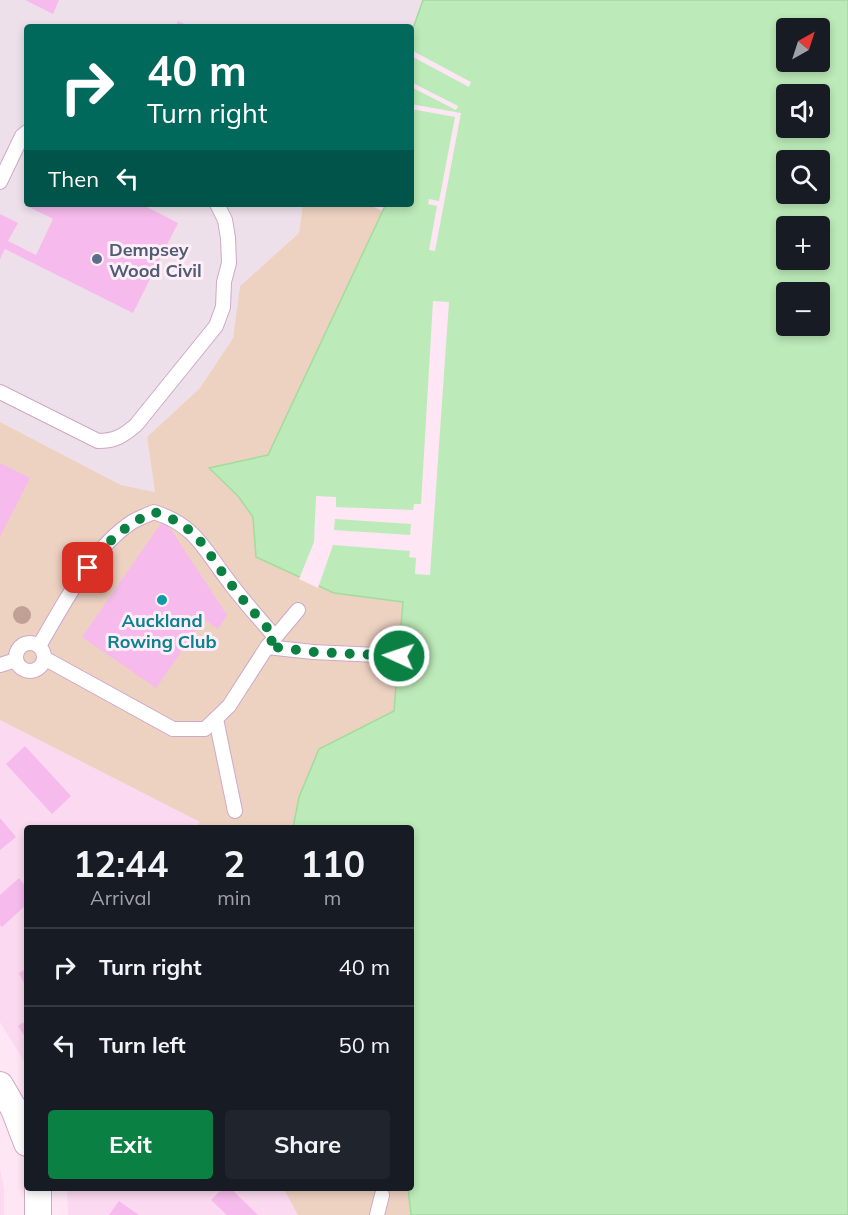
<!DOCTYPE html>
<html lang="en">
<head>
<meta charset="utf-8">
<style>
	:root { --surface:#171b24; --page:#20242c; --text:#f1f3f6; --muted:#9ea1a6; --line:#363941; --accent:#0b8043 }
	body { margin:0; font-family:Mulish,sans-serif; background:var(--page); color:var(--text); height:100vh; display:flex; flex-direction:column; font-size:22px; white-space:nowrap }
	* { box-sizing:border-box; margin:0 }
	p { font-size:20px; color:var(--muted) }
	.icon { flex:none; width:33px; height:33px; fill:none; stroke:currentColor; stroke-width:2; stroke-linecap:round; stroke-linejoin:round }
	.map { position:relative; flex:1; overflow:hidden }
	.panel { position:absolute; left:24px; top:825px; width:390px; height:366px; display:flex; flex-direction:column; background:var(--surface); border-radius:6px; box-shadow:0 3px 9px #0003 }
	.panel>* { flex:none }
	.banner { position:absolute; left:24px; top:24px; width:390px; height:183px; border-radius:6px; box-shadow:0 3px 9px #0003; background:#00695c; color:#fff; overflow:hidden }
	.needle { width:39px; rotate:39deg }
	.buttons { position:absolute; left:776px; top:18px; display:grid; gap:12px }
	.buttons a { display:grid; place-items:center; width:54px; height:54px; border-radius:6px; background:var(--surface); box-shadow:0 3px 9px #0003; font-size:30px }
	.pin { position:absolute; display:grid; place-items:center; width:51px; height:51px; color:#fff; margin:-26px; border-radius:12px; box-shadow:0 3px 9px #0006 }
	.me { position:absolute; width:66px; margin:-33px; rotate:273deg; stroke-linejoin:round; filter:drop-shadow(0 0 4px #0008) }
	.turn { display:flex; align-items:center; gap:21px; height:126px; padding:0 24px; font-size:27px }
	.turn .icon { width:78px; height:78px; stroke-width:2.5 }
	.turn b { display:block; font-size:42px; line-height:51px }
	.then { display:flex; align-items:center; height:57px; padding:0 24px; background:#0003; gap:12px; font-size:22px }
	.eta { display:flex; justify-content:space-evenly; align-items:center; height:102px; text-align:center }
	.eta b { font-size:36px; font-weight:700; line-height:42px }
	.primary-button { display:flex; gap:12px; margin-top:auto; padding:12px 24px }
	.primary-button a { flex:1; height:69px; border-radius:6px; background:var(--accent); color:#fff; font-size:24px; font-weight:700; line-height:69px; text-align:center }
	.primary-button a+a { background:var(--page); color:var(--text) }
	ul { padding:0; list-style:none }
	li { display:flex; align-items:center; gap:18px; height:78px; padding:0 24px; border-top:2px solid var(--line) }
	li div { flex:1 }
	li b { display:block; font-size:22px }
	li em { font-style:normal }
	.map>svg:first-child { display:block }
	.residential { fill:#fbd9f0 }
	.industrial { fill:#eee0ea }
	.green { fill:#edd2c2 }
	.water { fill:#bceab8; stroke:#a2dc9d; stroke-width:1.5; fill-rule:evenodd }
	.pier { fill:#fee6f5; fill-rule:evenodd }
	.building { fill:#f6bbec }
	.lines { fill:none; stroke-linecap:round; stroke-linejoin:round }
	.lane-casing { stroke:#cfa8c7; stroke-width:16 }
	.street-casing { stroke:#cfa8c7; stroke-width:28 }
	.lane { stroke:#fff; stroke-width:14 }
	.street { stroke:#fff; stroke-width:26 }
	.tree { fill:#c0a094 }
	.route { stroke:#0b8043; stroke-width:10; stroke-dasharray:0 18 }
	.service-dot { fill:#5c6f8a; stroke:#ffeef8; stroke-width:2 }
	.culture-dot { fill:#0f9aa8; stroke:#ffeef8; stroke-width:2 }
	.labels { text-anchor:middle; dominant-baseline:central; stroke-width:6; stroke-linejoin:round; paint-order:stroke }
	.service-label { font-size:18px; font-weight:bold; fill:#4e5e75; stroke:#ffeef8; text-anchor:start }
	.culture-label { font-size:18px; font-weight:bold; fill:#0d838f; stroke:#ffeef8 }
</style>
</head>
<body>
<div class="map">
<svg width="848" height="1215" viewBox="0 0 848 1215">
	<rect width="100%" height="100%" fill="#fee6f5"/>
	<g class="residential">
		<path d="M0,720L200,822L196,828H27V1066L0,1022Z"/>
		<path d="M0,1169L4,1188V1215H0Z"/>
		<path d="M67,1188H283L298,1215H68Z"/>
	</g>
	<path class="industrial" d="M0,0H423L411,34V27H27V204H303L299,233L240,286L233,338L200,388L147,437L155,492L121,485L0,422Z"/>
	<g class="green">
		<path d="M423,0L449,611L370,828H196L200,822L0,720V422L121,485L155,492L147,437L200,388L233,338L240,286L299,233L303,204H368L384,212L386,204H411V34Z"/>
		<path d="M283,1188H411L437,1215H298Z"/>
	</g>
	<path class="water" d="M423,0H848V1215H411L408,1188H411V828H293L299,797L319,749L394,711L403,602L334,593L256,557L253,517L238,496L209,468L268,455L386,204H411V34ZM786,28H819V62H786ZM786,94H819V128H786ZM786,160H819V194H786ZM786,226H819V260H786ZM786,292H819V326H786Z"/>
	<g class="pier">
		<path d="M411,50L471,82L469,87L411,56Z"/>
		<path d="M411,82L458,106L456,110L411,87Z"/>
		<path d="M411,104L461,113L435,251L429,250L437,206L428,204L429,199L439,201L455,117L411,109Z"/>
		<path d="M433,301L449,302L430,575L415,574L416,558L409,557L410,551L333,545L318,588L299,579L314,542L316,496L336,497V507L413,510L414,504H421ZM335,519L411,524L410,535L334,530Z"/>
	</g>
	<g class="building">
		<path d="M25,0H59L53,14Z"/>
		<path d="M178,21L191,27H175Z"/>
		<path d="M31,204H141L178,223L133,313L5,249L0,259V214L18,223L8,241L36,255L53,219L29,207Z"/>
		<path d="M0,463L30,478L0,537Z"/>
		<path d="M164,519L227,615L218,629L204,619L156,688L82,637Z"/>
		<path d="M25,746L71,796L52,814L6,764Z"/>
		<path d="M0,818L16,837L0,850Z"/>
		<path d="M19,878L27,888V904L2,927L0,925V895Z"/>
		<path d="M27,968V989L19,973Z"/>
		<path d="M27,1020V1040L18,1026Z"/>
		<path d="M223,1188H230L258,1215H227L211,1200Z"/>
		<path d="M119,1201L139,1215H109Z"/>
	</g>
	<g class="lines">
		<defs>
			<g id="lane">
				<path d="M0,182L22,136L27,132"/>
				<path d="M0,392L98,441C115,441 123,436 136,425L216,326L223,307L224,282L229,263L228,238L225,220L217,204"/>
				<circle cx="30" cy="657" r="14"/>
				<path d="M39,646C64,604 91,549 132,522C139,518 147,515 154,512C197,526 204,550 230,583C244,602 260,619 275,637"/>
				<path d="M267,647L313,652L399,656"/>
				<path d="M44,658L173,729H205L229,706L267,647L298,610"/>
				<path d="M0,665L16,660"/>
				<path d="M216,719L235,811"/>
				<path d="M377,1215L382,1195"/>
			</g>
			<g id="street">
				<path d="M0,1085L14,1109L27,1143"/>
				<path d="M38,1188V1215"/>
			</g>
		</defs>
		<use href="#lane" class="lane-casing"/>
		<use href="#street" class="street-casing"/>
		<use href="#lane" class="lane"/>
		<use href="#street" class="street"/>
	</g>
	<circle class="tree" cx="22" cy="615" r="9"/>
	<g class="lines">
		<path class="route" d="M88,568C106,542 125,525 154,512C199,526 204,549 230,583C244,602 260,619 275,637L267,646L313,652L399,656"/>
	</g>
	<circle class="service-dot" cx="97" cy="259" r="6"/>
	<circle class="culture-dot" cx="162" cy="600" r="6"/>
	<g class="labels">
		<g class="service-label">
			<text x="109" y="249">Dempsey<tspan x="109" dy="21">Wood Civil</tspan></text>
		</g>
		<g class="culture-label">
			<text x="162" y="620">Auckland<tspan x="162" dy="21">Rowing Club</tspan></text>
		</g>
	</g>
</svg>
<div class="buttons">
<a><svg class="needle" viewBox="-14 -14 28 28"><path d="M0-13l5 13h-10z" fill="#e53935"/><path d="M0 13l5-13h-10z" fill="#9ea1a6"/></svg></a>
<a><svg class="icon" aria-label="sound" viewBox="0 0 24 24"><path d="M4 9h4l5-4v14l-5-4H4zM17 9q2 3 0 6"/></svg></a>
<a><svg class="icon" aria-label="search" viewBox="0 0 24 24"><circle cx="10" cy="10" r="6"/><path d="M15 15l6 6"/></svg></a>
<a>+</a>
<a>−</a>
</div>
<div class="pin" style="left:88px;top:568px;background:#d93025"><svg class="icon" aria-label="arrive" viewBox="0 0 24 24"><path d="M6 21V4h12l-3 4 3 4H6"/></svg></div>
<svg class="me" style="left:399px;top:656px" viewBox="-20 -20 40 40"><circle r="17" fill="#0b8043" stroke="#fff" stroke-width="3"/><path d="M0-11L8 9 0 5-8 9z" fill="#fff"/></svg>
<div class="banner">
<div class="turn"><svg class="icon" aria-label="right" viewBox="0 0 24 24"><path d="M7 20v-9h11M14 6l5 5-5 5"/></svg><div><b>40 m</b>Turn right</div></div>
<div class="then">Then<svg class="icon" aria-label="left" viewBox="0 0 24 24"><path d="M17 20v-9H6M10 6l-5 5 5 5"/></svg></div>
</div>
<section class="panel">
<div class="eta">
<div><b>12:44</b><p>Arrival</p></div>
<div><b>2</b><p>min</p></div>
<div><b>110</b><p>m</p></div>
</div>
<ul>
<li><svg class="icon" aria-label="right" viewBox="0 0 24 24"><path d="M7 20v-9h11M14 6l5 5-5 5"/></svg><div><b>Turn right</b></div><em>40 m</em></li>
<li><svg class="icon" aria-label="left" viewBox="0 0 24 24"><path d="M17 20v-9H6M10 6l-5 5 5 5"/></svg><div><b>Turn left</b></div><em>50 m</em></li>
</ul>
<div class="primary-button"><a>Exit</a><a>Share</a></div>
</section>
</div>
</body>
</html>
